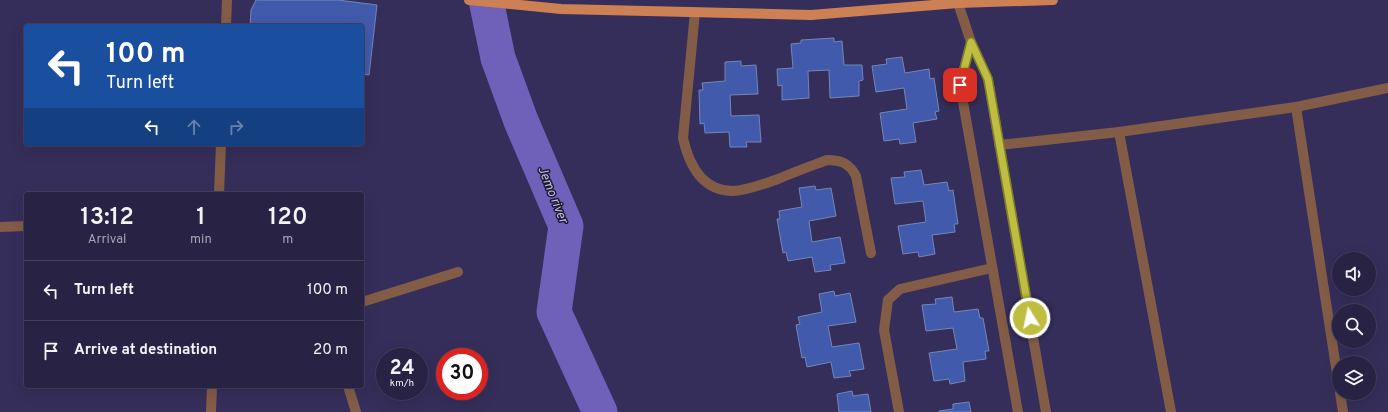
<!DOCTYPE html>
<html lang="en">
<head>
<meta charset="utf-8">
<style>
	:root { --surface:#282244; --page:#302a4b; --text:#f1f3f6; --muted:#a5a4b2; --line:#443f5d }
	body { margin:0; font-family:Overpass,sans-serif; background:var(--page); color:var(--text); height:100vh; display:flex; flex-direction:column; font-size:15px; white-space:nowrap }
	* { box-sizing:border-box; margin:0 }
	p { font-size:13px; color:var(--muted) }
	.icon { flex:none; width:22px; height:22px; fill:none; stroke:currentColor; stroke-width:2; stroke-linecap:round; stroke-linejoin:round }
	.map { position:relative; flex:1; overflow:hidden }
	.side { position:absolute; left:24px; top:192px; width:340px; height:196px; display:flex; flex-direction:column; background:var(--surface); border-radius:4px; box-shadow:0 4px 16px #0002,0 0 0 1px var(--line) }
	.side>* { flex:none }
	.top-card { position:absolute; left:24px; top:24px; width:340px; height:122px; border-radius:4px; box-shadow:0 4px 16px #0002,0 0 0 1px var(--line); background:#1a4fa0; color:#fff; overflow:hidden }
	.tools { position:absolute; left:1332px; top:252px; display:grid; gap:8px }
	.tools a { display:grid; place-items:center; width:44px; height:44px; border-radius:50%; background:var(--surface); box-shadow:0 4px 16px #0002,0 0 0 1px var(--line); font-size:20px }
	.speed { position:absolute; left:376px; top:348px; display:flex; gap:8px; font-size:20px; font-weight:700; text-align:center }
	.speed>* { display:grid; place-content:center; width:52px; height:52px; border-radius:50%; background:var(--surface); box-shadow:0 4px 16px #0002,0 0 0 1px var(--line); line-height:1 }
	.speed small { font-size:10px; font-weight:400 }
	.speed .limit { border:6px solid #d22; background:#fff; color:#111 }
	.pin { position:absolute; display:grid; place-items:center; width:34px; height:34px; color:#fff; margin:-17px; border-radius:8px; box-shadow:0 2px 6px #0006 }
	.me { position:absolute; width:44px; margin:-22px; rotate:350deg; stroke-linejoin:round; filter:drop-shadow(0 0 3px #0008) }
	.turn { display:flex; align-items:center; gap:14px; height:84px; padding:0 16px; font-size:18px }
	.turn .icon { width:52px; height:52px; stroke-width:2.5 }
	.turn b { display:block; font-size:28px; line-height:34px }
	.lanes { display:flex; align-items:center; height:38px; padding:0 16px; background:#0003; justify-content:center; gap:20px; direction:ltr }
	.lanes .off { opacity:.35 }
	.eta { display:flex; justify-content:space-evenly; align-items:center; height:68px; text-align:center }
	.eta b { font-size:24px; font-weight:600; line-height:28px }
	ul { padding:0; list-style:none }
	li { display:flex; align-items:center; gap:12px; height:60px; padding:0 16px; border-top:1px solid var(--line) }
	li div { flex:1 }
	li b { display:block; font-size:15px }
	li em { font-style:normal }
	.map>svg:first-child { display:block }
	.lines { fill:none; stroke-linecap:round; stroke-linejoin:round }
	.river { stroke:#6f61b9; stroke-width:35 }
	.building { fill:#415aac; stroke:#7486b6 }
	.minor { stroke:#835c48; stroke-width:10 }
	.major { stroke:#ce8055; stroke-width:10 }
	.route-casing { stroke:#7d7c2a; stroke-width:10 }
	.route { stroke:#c0be40; stroke-width:7 }
	.labels { text-anchor:middle; dominant-baseline:central; stroke-width:3; stroke-linejoin:round; paint-order:stroke }
	.water-label { font-size:13px; font-style:italic; fill:#c2beed; stroke:#1c1a2e }
</style>
</head>
<body>
<div class="map">
<svg width="1388" height="412" viewBox="0 0 1388 412">
	<rect width="100%" height="100%" fill="#352e5a"/>
	<g class="lines">
		<path class="river" d="M486,0L498,58L521,121L566,226L554,312L600,412"/>
	</g>
	<g class="building">
		<path d="M256,0H338L377,5L369,75L362,74V26H250L251,10Z"/>
		<path d="M834,38V42L842,41L844,65H862L863,80L859,81V96L830,98L829,70L808,71L809,98L782,100V85L778,86L777,69L793,68L791,44L801,43V40Z"/>
		<path d="M902,57L905,73L929,69L930,79L934,78L939,111L935,112L937,119L913,123L916,142L900,144L899,139L884,141L880,113L907,109L904,88L876,92L872,66L887,64L886,59Z"/>
		<path d="M741,61V66L756,65L758,94L730,95L731,116L759,115L761,142H746L747,147H730L729,132L705,133L704,123L700,124L699,90H703L702,83L725,81V62Z"/>
		<path d="M921,170L924,185L947,182L949,191L953,190L958,224H954L955,232L932,235L935,254L919,257L918,252L903,254L898,226L926,222L923,201L895,204L891,178L905,177L904,172Z"/>
		<path d="M815,186L816,190L831,188L836,216L809,221L812,242L840,237L845,263L830,265L831,270L815,272L812,257L788,261L786,252L783,253L777,219H780L779,211L802,207L799,188Z"/>
		<path d="M834,291L835,296L850,293L856,322L828,326L832,347L859,343L864,369L849,371L851,376L834,378L831,362L807,367L805,357L802,358L796,325L800,324L798,317L822,312L819,294Z"/>
		<path d="M952,297L954,312L978,309L980,318H983L989,351H985L986,359L963,362L965,381L950,384L949,379L934,381L929,353L957,349L953,328L926,331L922,305L936,304L935,299Z"/>
		<path d="M852,391L853,396L868,394L871,412H839L837,394Z"/>
		<path d="M969,402L971,412H939V411L953,409V404Z"/>
	</g>
	<g class="lines">
		<g class="minor">
			<path d="M957,0L971,42L988,79L1046,412"/>
			<path d="M695,12L683,138C689,165 702,191 733,191C744,191 767,183 778,179C794,172 811,166 827,160C841,160 849,163 856,176L871,253"/>
			<path d="M226,26L227,0"/>
			<path d="M971,42L960,85L1018,412"/>
			<path d="M1296,107L1339,387"/>
			<path d="M1119,132L1171,412"/>
			<path d="M999,145L1119,132L1296,107L1388,88"/>
			<path d="M219,194L221,144"/>
			<path d="M0,227L26,226"/>
			<path d="M362,302L458,272"/>
			<path d="M348,386L356,412"/>
			<path d="M1340,393L1343,412"/>
			<path d="M211,412L212,386"/>
			<path d="M899,412L884,330L888,300L900,289L992,268"/>
		</g>
		<path class="major" d="M469,0L561,9L811,15L958,3L1053,0"/>
	</g>
	<g class="lines">
		<defs>
			<path id="route" d="M960,85L971,42L988,79L1030,318"/>
		</defs>
		<use href="#route" class="route-casing"/>
		<use href="#route" class="route"/>
	</g>
	<g class="labels">
		<g class="water-label">
			<text transform="translate(552 195) rotate(68)">Jemo river</text>
		</g>
	</g>
</svg>
<div class="tools">
<a><svg class="icon" aria-label="sound" viewBox="0 0 24 24"><path d="M4 9h4l5-4v14l-5-4H4zM17 9q2 3 0 6"/></svg></a>
<a><svg class="icon" aria-label="search" viewBox="0 0 24 24"><circle cx="10" cy="10" r="6"/><path d="M15 15l6 6"/></svg></a>
<a><svg class="icon" aria-label="layers" viewBox="0 0 24 24"><path d="M12 4l9 5-9 5-9-5zM3 14l9 5 9-5"/></svg></a>
</div>
<div class="speed"><div>24<small>km/h</small></div><div class="limit">30</div></div>
<div class="pin" style="left:960px;top:85px;background:#d93025"><svg class="icon" aria-label="arrive" viewBox="0 0 24 24"><path d="M6 21V4h12l-3 4 3 4H6"/></svg></div>
<svg class="me" style="left:1030px;top:318px" viewBox="-20 -20 40 40"><circle r="17" fill="#c0be40" stroke="#fff" stroke-width="3"/><path d="M0-11L8 9 0 5-8 9z" fill="#fff"/></svg>
<div class="top-card">
<div class="turn"><svg class="icon" aria-label="left" viewBox="0 0 24 24"><path d="M17 20v-9H6M10 6l-5 5 5 5"/></svg><div><b>100 m</b>Turn left</div></div>
<div class="lanes"><svg class="icon" aria-label="left" viewBox="0 0 24 24"><path d="M17 20v-9H6M10 6l-5 5 5 5"/></svg><svg class="icon off" aria-label="ahead" viewBox="0 0 24 24"><path d="M12 20V5M6 11l6-6 6 6"/></svg><svg class="icon off" aria-label="right" viewBox="0 0 24 24"><path d="M7 20v-9h11M14 6l5 5-5 5"/></svg></div>
</div>
<section class="side">
<div class="eta">
<div><b>13:12</b><p>Arrival</p></div>
<div><b>1</b><p>min</p></div>
<div><b>120</b><p>m</p></div>
</div>
<ul>
<li><svg class="icon" aria-label="left" viewBox="0 0 24 24"><path d="M17 20v-9H6M10 6l-5 5 5 5"/></svg><div><b>Turn left</b></div><em>100 m</em></li>
<li><svg class="icon" aria-label="arrive" viewBox="0 0 24 24"><path d="M6 21V4h12l-3 4 3 4H6"/></svg><div><b>Arrive at destination</b></div><em>20 m</em></li>
</ul>
</section>
</div>
</body>
</html>
